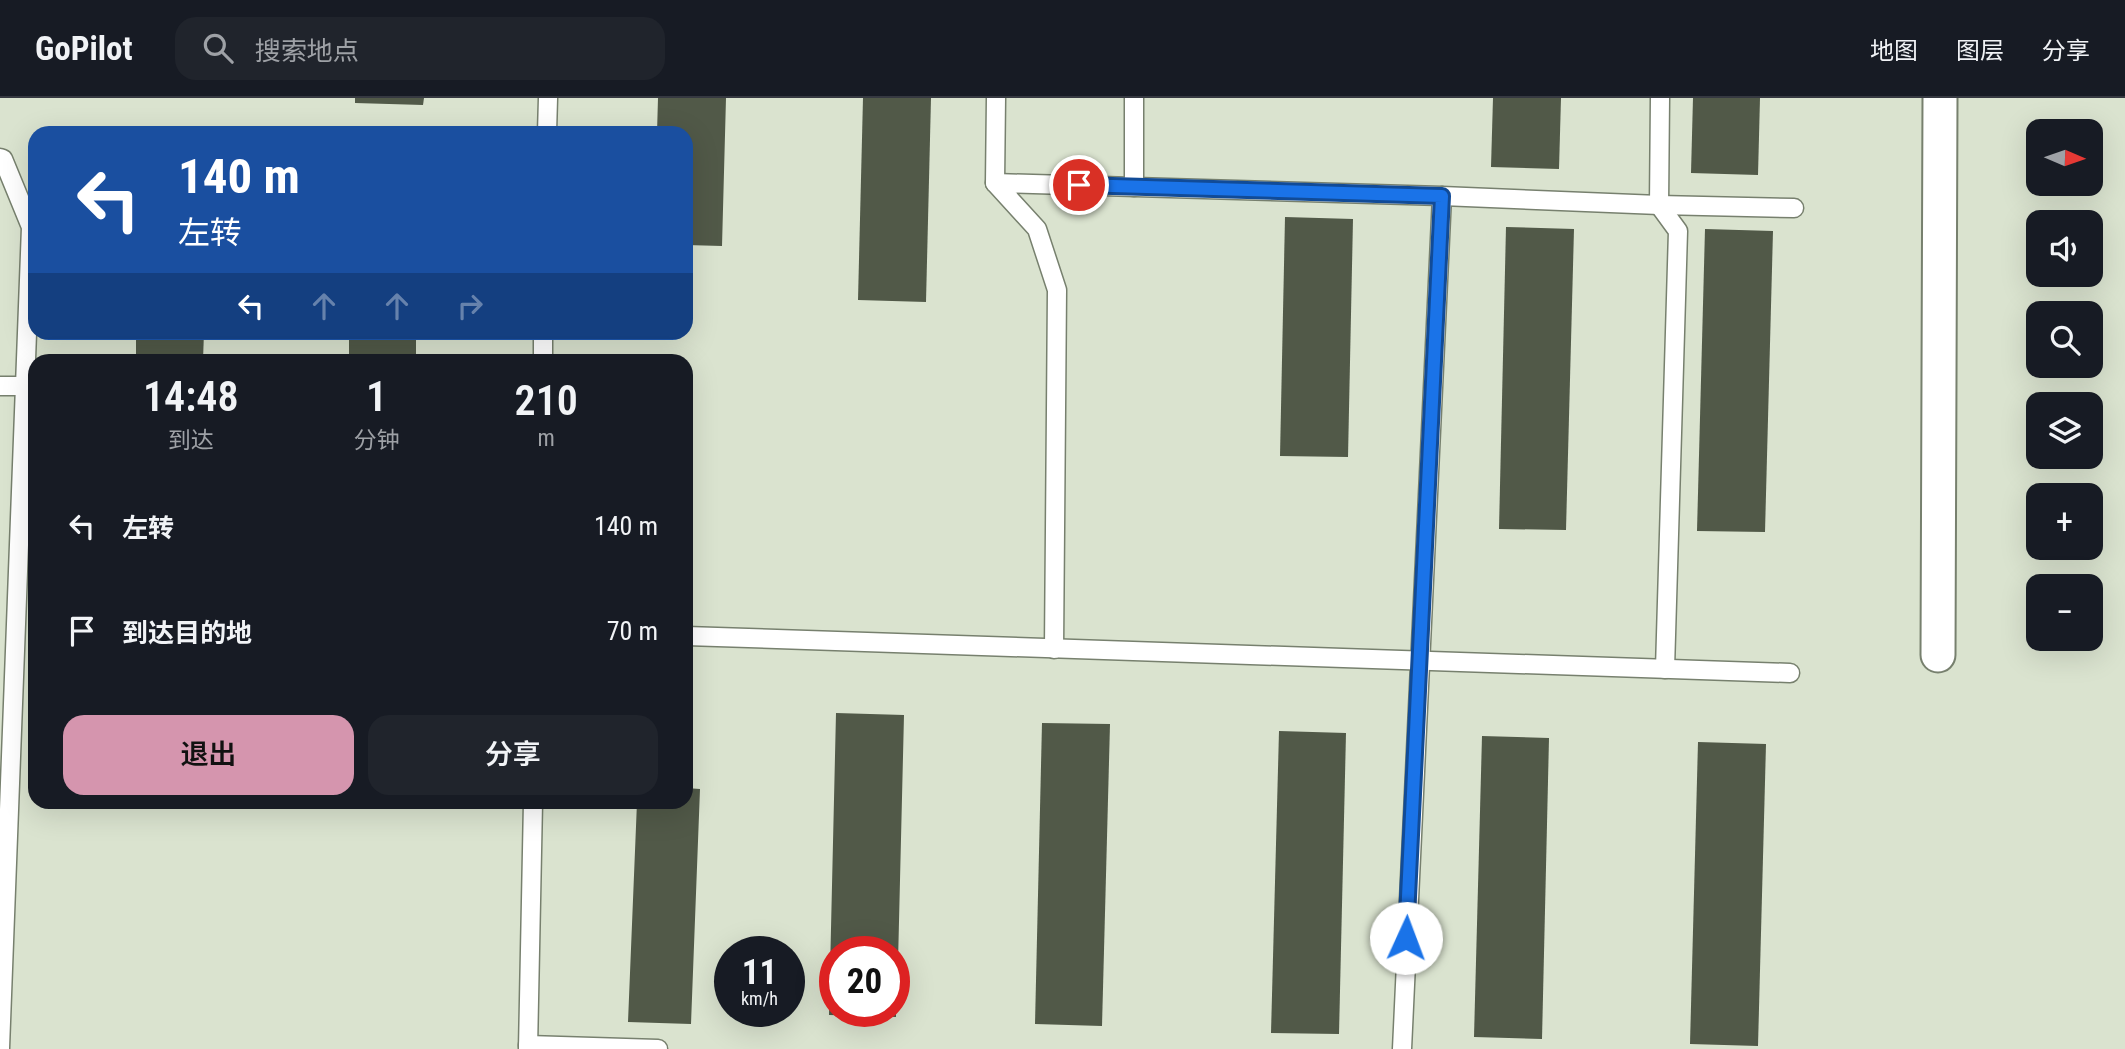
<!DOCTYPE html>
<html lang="zh">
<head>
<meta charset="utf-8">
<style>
	:root { --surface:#171b24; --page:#20242c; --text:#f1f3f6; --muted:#9ea1a6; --line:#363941; --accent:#d595ae }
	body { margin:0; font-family:"Roboto Condensed","Noto Sans SC",sans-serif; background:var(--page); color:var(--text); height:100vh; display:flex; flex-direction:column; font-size:26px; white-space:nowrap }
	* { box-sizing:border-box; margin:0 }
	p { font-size:23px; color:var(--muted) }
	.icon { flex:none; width:38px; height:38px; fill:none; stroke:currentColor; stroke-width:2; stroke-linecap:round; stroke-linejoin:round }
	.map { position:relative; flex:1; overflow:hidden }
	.panel { position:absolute; left:28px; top:256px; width:665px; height:455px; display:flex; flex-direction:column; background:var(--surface); border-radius:21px; box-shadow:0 7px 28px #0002 }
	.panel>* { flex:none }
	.banner { position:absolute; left:28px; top:28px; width:665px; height:214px; border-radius:21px; box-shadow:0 7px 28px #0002; background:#1a4fa0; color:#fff; overflow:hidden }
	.needle { width:46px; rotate:92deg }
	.controls { position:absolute; left:2026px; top:21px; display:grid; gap:14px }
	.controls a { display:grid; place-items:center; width:77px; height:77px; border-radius:14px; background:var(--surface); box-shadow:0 7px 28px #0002; font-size:35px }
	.speed { position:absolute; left:714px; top:838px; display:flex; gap:14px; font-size:35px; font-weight:700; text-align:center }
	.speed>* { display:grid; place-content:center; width:91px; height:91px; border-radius:50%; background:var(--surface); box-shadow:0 7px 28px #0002; line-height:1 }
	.speed small { font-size:18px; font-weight:400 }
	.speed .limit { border:10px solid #d22; background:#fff; color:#111 }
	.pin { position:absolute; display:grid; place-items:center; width:60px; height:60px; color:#fff; margin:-30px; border:4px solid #fff; border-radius:50%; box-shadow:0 2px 7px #0007 }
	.me { position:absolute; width:77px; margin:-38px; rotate:2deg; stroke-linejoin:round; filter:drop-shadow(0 0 5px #0008) }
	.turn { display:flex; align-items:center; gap:24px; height:147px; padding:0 35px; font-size:32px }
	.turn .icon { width:91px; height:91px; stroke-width:2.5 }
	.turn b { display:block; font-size:49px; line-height:60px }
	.lanes { display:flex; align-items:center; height:66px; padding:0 35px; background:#0003; justify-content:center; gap:35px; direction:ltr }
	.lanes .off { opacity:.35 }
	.eta { display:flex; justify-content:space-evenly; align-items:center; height:119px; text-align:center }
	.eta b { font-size:42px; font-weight:600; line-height:49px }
	.button { display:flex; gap:14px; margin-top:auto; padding:14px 35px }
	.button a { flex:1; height:80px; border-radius:21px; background:var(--accent); color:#111; font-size:28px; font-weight:600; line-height:80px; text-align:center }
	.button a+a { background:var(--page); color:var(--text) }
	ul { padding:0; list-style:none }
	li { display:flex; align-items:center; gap:21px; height:105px; padding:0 35px }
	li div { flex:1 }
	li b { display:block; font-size:26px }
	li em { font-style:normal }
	header { display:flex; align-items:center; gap:42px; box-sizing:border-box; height:98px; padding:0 35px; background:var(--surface); border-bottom:2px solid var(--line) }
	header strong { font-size:33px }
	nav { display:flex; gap:38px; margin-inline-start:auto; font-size:24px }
	.search { width:490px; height:63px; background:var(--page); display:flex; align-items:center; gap:18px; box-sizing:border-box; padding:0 24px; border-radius:21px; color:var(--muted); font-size:26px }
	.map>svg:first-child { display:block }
	.building { fill:#515948 }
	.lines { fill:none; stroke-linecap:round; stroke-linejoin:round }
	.lane-casing { stroke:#77806e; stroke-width:21 }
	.street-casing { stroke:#77806e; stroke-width:37 }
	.lane { stroke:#fff; stroke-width:18 }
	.street { stroke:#fff; stroke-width:33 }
	.route-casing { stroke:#114b97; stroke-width:18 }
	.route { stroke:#1a73e8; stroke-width:12 }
</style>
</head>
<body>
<header>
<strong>GoPilot</strong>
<div class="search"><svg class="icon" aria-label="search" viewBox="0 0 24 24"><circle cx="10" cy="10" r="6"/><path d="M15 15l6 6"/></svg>搜索地点</div>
<nav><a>地图</a><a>图层</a><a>分享</a></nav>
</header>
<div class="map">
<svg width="2125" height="951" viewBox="0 0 2125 951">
	<rect width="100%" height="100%" fill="#dae3cf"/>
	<g class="building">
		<path d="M355,0H424L423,7L355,5Z"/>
		<path d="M658,0H726L722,148L686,147V35H657Z"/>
		<path d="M863,0H931L926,204L858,202Z"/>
		<path d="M1493,0H1561L1559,71L1491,69Z"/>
		<path d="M1693,0H1760L1758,77L1691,75Z"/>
		<path d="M1285,119L1353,121L1348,359L1280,358Z"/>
		<path d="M1506,129L1574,131L1566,432L1499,431Z"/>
		<path d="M1705,131L1773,133L1765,434L1697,433Z"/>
		<path d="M136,234H204L203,262H136Z"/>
		<rect x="349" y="234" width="67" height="28"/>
		<path d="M836,615L904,617L897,906H894V854H835V914H896V919L829,917Z"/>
		<path d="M1042,625L1110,626L1102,928L1035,926Z"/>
		<path d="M1279,633L1346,635L1339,936L1271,935Z"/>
		<path d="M1482,638L1549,640L1542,941L1474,939Z"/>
		<path d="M1698,644L1766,646L1758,948L1690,946Z"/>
		<path d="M686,690L700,691L691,926L628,924L637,704H686Z"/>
	</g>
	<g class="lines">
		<defs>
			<g id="lane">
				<path d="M996,0L995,85L1037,131L1057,192L1054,551"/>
				<path d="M1660,0L1659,107L1678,133L1665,571"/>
				<path d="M547,35L548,0"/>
				<path d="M0,60L3,61L31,129L0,950"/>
				<path d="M995,85L1442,98L1659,107L1794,110"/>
				<path d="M1134,89V0"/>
				<path d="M543,262V234"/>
				<path d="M0,288H25"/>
				<path d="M686,538L1790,575"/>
				<path d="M528,947L658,951"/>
				<path d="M528,951L533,704"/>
				<path d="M1402,951L1442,98"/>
			</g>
			<path id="street" d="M1938,557L1940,0"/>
		</defs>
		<use href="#lane" class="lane-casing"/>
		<use href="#street" class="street-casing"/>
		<use href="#lane" class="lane"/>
		<use href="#street" class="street"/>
	</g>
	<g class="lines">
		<defs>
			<path id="route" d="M1079,87L1442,98L1406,840"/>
		</defs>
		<use href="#route" class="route-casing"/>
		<use href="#route" class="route"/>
	</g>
</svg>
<div class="controls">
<a><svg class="needle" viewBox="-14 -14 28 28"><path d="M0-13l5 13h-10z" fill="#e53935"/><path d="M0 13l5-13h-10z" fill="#9ea1a6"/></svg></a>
<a><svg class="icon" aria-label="sound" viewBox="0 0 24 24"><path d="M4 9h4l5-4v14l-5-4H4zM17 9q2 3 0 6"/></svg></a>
<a><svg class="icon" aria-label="search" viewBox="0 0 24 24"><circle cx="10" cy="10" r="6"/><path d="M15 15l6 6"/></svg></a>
<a><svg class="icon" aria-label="layers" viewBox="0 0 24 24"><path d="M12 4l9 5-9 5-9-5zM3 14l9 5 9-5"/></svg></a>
<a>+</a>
<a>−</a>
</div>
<div class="speed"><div>11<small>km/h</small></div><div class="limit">20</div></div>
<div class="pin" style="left:1079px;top:87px;background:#d93025"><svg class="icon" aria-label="arrive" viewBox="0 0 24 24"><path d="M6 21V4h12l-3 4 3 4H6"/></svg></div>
<svg class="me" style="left:1406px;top:840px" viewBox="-20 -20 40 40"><circle r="19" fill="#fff"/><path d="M0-13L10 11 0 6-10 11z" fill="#1a73e8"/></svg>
<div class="banner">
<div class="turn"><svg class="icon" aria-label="left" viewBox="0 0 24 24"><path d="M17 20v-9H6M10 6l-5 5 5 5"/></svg><div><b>140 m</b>左转</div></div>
<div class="lanes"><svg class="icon" aria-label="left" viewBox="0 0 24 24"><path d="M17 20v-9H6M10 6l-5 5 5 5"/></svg><svg class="icon off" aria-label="ahead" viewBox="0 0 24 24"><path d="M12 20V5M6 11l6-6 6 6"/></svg><svg class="icon off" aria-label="ahead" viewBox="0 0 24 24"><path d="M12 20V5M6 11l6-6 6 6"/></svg><svg class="icon off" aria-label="right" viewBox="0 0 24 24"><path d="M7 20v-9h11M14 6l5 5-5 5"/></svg></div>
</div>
<section class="panel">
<div class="eta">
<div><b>14:48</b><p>到达</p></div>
<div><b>1</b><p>分钟</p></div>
<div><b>210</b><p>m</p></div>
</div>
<ul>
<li><svg class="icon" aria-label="left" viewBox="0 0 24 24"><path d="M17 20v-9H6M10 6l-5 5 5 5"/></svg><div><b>左转</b></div><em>140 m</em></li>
<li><svg class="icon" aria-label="arrive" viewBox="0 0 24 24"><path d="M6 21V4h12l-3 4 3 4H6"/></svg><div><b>到达目的地</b></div><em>70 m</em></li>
</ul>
<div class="button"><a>退出</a><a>分享</a></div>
</section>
</div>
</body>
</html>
